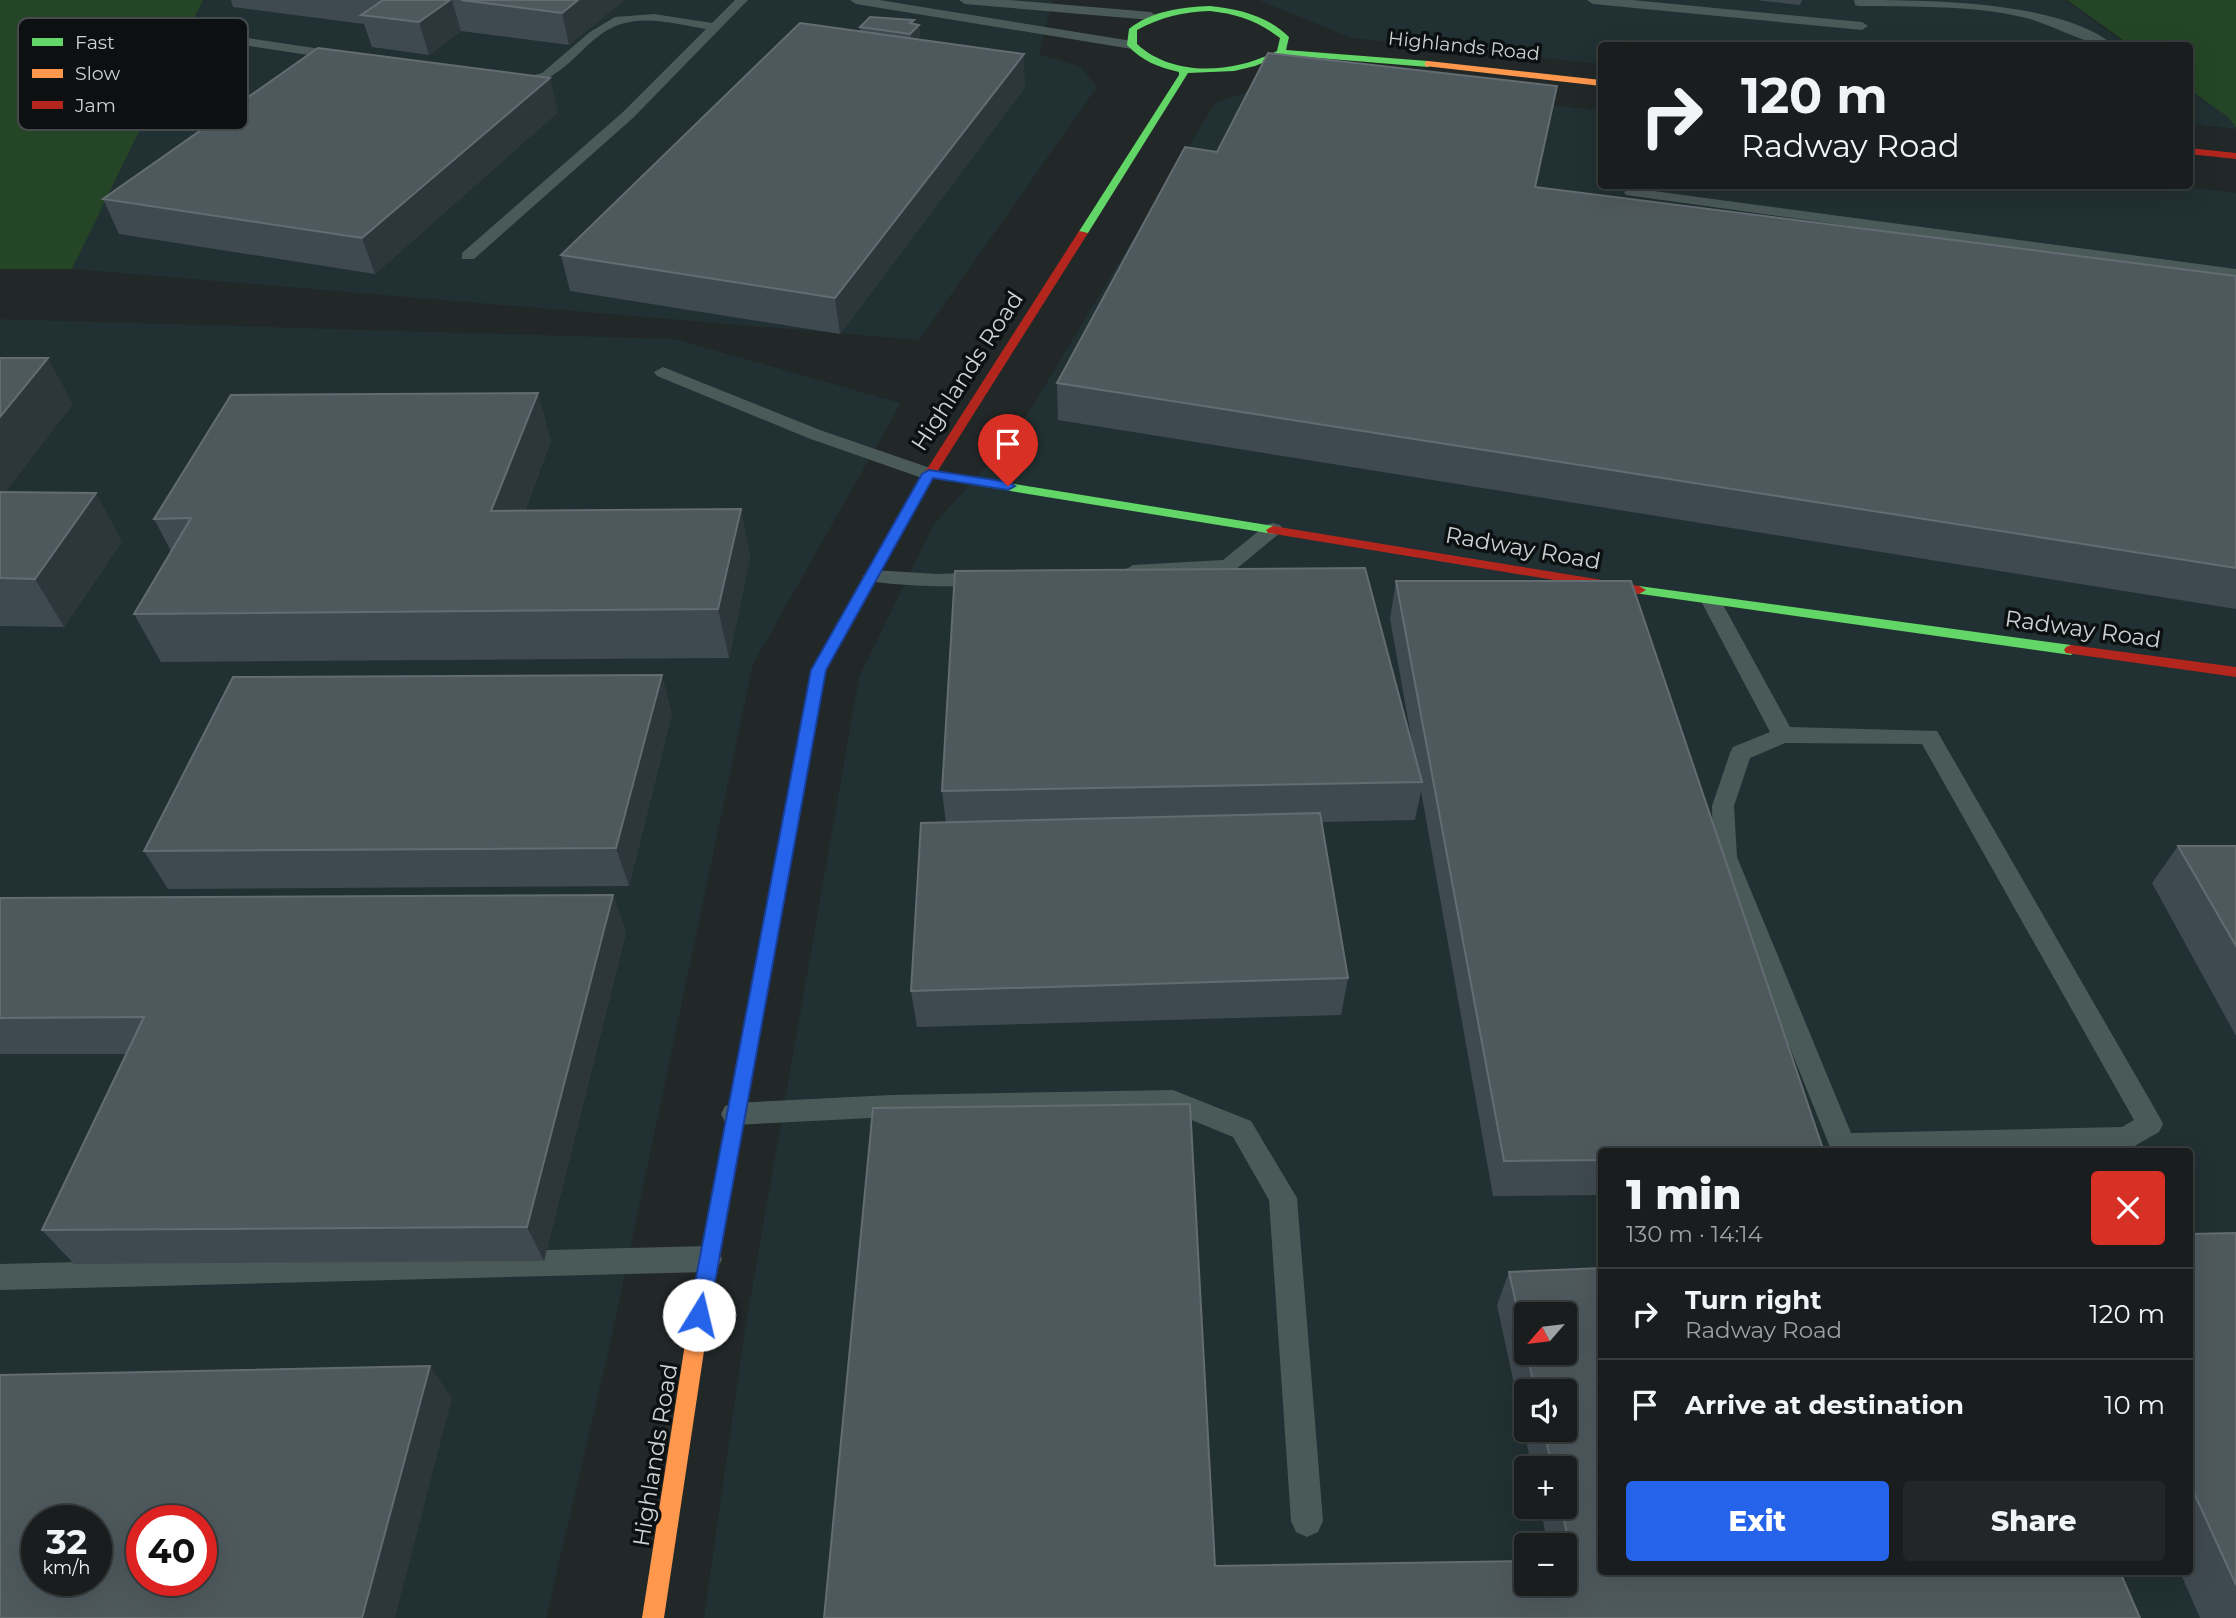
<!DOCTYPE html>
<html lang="en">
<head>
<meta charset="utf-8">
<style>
	:root { --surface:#1a1d1d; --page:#232626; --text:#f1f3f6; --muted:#9fa2a4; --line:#383b3b; --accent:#2563eb }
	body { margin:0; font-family:Montserrat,sans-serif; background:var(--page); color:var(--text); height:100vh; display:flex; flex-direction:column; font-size:26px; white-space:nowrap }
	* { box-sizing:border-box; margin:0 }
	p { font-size:23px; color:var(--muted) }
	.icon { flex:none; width:38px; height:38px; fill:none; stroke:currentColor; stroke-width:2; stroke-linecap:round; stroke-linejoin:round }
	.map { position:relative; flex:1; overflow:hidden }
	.panel { position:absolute; left:1598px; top:1148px; width:595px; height:427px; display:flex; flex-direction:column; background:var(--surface); border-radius:7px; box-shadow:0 7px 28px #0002,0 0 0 2px var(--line) }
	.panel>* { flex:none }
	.banner { position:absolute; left:1598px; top:42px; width:595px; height:147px; border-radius:7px; box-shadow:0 7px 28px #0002,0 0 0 2px var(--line); background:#1a1d1d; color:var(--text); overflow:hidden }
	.needle { width:46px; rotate:242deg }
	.fabs { position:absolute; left:1514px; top:1302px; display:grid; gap:14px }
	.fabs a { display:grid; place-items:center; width:63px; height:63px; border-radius:7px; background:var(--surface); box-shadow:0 7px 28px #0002,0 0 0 2px var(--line); font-size:35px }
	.speed { position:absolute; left:21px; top:1505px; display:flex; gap:14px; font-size:35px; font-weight:700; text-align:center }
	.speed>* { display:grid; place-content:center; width:91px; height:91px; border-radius:50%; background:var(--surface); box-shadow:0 7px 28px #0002,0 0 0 2px var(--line); line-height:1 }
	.speed small { font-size:18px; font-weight:400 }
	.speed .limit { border:10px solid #d22; background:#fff; color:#111 }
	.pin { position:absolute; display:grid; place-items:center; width:60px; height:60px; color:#fff; margin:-72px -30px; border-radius:50% 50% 50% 0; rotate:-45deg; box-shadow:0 0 7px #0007 }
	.pin .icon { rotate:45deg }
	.me { position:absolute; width:77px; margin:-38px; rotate:9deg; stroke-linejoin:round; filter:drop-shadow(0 0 5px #0008) }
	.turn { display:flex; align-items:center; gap:24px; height:147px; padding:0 28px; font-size:32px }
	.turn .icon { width:91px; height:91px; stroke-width:2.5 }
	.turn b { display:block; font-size:49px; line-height:60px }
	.round { display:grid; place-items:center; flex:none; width:74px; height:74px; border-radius:7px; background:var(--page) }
	.head { display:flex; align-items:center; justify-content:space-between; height:119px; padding:0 28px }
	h1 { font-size:42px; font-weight:800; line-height:52px }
	.cta { display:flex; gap:14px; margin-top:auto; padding:14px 28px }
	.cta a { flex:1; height:80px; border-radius:7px; background:var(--accent); color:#fff; font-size:28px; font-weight:800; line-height:80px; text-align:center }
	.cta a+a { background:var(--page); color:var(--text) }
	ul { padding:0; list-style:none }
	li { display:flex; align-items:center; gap:21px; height:91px; padding:0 28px; border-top:2px solid var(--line) }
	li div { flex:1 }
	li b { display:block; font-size:26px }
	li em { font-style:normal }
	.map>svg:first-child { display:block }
	.built { fill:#213032; fill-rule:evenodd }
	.green { fill:#244626 }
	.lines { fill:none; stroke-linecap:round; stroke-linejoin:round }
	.lane { fill:#4a5a58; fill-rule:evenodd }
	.fast { fill:#63d668; fill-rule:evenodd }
	.slow { fill:#ff974d; fill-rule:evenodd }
	.jam { fill:#b3261e; fill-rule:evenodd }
	.wall { fill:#3f4a50; fill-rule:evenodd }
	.shaded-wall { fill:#2d363a }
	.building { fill:#4e595e; stroke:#626c71; stroke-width:2; fill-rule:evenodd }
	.route { fill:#2563eb; stroke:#184099; stroke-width:2 }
	.labels { text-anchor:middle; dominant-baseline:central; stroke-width:7; stroke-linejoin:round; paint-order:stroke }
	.far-street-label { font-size:19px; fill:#cdd3d4; stroke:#0c1011 }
	.street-label { font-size:23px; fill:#cdd3d4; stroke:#0c1011 }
	.key { fill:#0c1011; stroke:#464a4c; stroke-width:2 }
	.key-label { font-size:19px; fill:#cdd3d4 }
</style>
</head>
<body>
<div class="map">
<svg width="2236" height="1618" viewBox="0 0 2236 1618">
	<rect width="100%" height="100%" fill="#222727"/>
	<g class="built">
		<path d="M203,0H1053L1039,54L1081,67L1097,87L919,340L72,269Z"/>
		<path d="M1258,0H2065L2128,45L1601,46V64L1352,38Z"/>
		<path d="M1320,75L1601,111V186H2179L2236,193V1618H704L745,1329L859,677L934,524L1015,435L1215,103L1266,86ZM1601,1152H2189V1572H1601ZM1526,1314H1564V1353H1526ZM1526,1391H1564V1430H1526ZM1526,1468H1564V1507H1526ZM1526,1545H1564V1584H1526Z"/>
		<path d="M2189,89L2228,117L2236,129L2189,124Z"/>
		<path d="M0,319L674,339L901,403L753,664L611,1340L546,1618H0ZM37,1521H96V1580H37ZM142,1521H201V1580H142Z"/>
	</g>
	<g class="green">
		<path d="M0,0H203L72,269H0Z"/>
		<path d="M2067,0H2236V128L2228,117L2189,89V46L2130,45Z"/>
	</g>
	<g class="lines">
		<g class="lane">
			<path d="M735,0H748L633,118L474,259H462V253L623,112L706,29C681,25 651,16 625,23C583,33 572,81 517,88L510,84L512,81L542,73L590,32L615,17L654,14L712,23Z"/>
			<path d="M850,0H879L1132,41L1139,45L1132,49L856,4Z"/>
			<path d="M959,0H1009L1151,12L1157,16L1151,20L965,4Z"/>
			<path d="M1587,0H1632L1862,22L1868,26L1862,30L1593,4Z"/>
			<path d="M1854,0C1924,0 2061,0 2115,46C2086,46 2053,24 2022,17C1969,5 1913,7 1859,6L1855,5Z"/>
			<path d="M228,35L341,52L348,56L341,60L223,42V36Z"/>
			<path d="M1631,188L2236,269V279L1626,195L1624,192Z"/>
			<path d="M663,367L820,430L936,470L938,474L936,478H922L808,438L657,376L654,372Z"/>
			<path d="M1273,523L1280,525L1283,529L1280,533L1235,570L1133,577L1123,571L1133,565L1223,560L1266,525Z"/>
			<path d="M872,570L937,574L984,572L994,578C984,592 884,585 865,580L862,576Z"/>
			<path d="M1711,595L1721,601L1790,727L1937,731L2159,1116L2163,1124L2159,1132L2126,1151L1832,1152L1713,857L1712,806L1730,753L1733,747L1770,732L1701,601ZM1785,743L1922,744L2134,1120L2122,1127L1851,1133L1737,857L1734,806L1750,758Z"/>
			<path d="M1173,1090L1251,1121L1297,1198L1323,1521L1318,1532L1307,1537L1296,1532L1291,1521L1269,1200L1233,1137L1172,1112L891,1117L734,1125L725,1122L721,1114L725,1106L734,1103L891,1095Z"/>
			<path d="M708,1246L718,1250L722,1259L718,1268L708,1272L0,1290V1264Z"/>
		</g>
		<g class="fast">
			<path d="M1210,6C1239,9 1268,16 1289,37L1286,50L1428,61L1433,64L1428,67L1282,55L1255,66L1234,71L1188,73L1088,233L1079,235L1078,233L1179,75V72C1158,67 1142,61 1127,45L1129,29C1151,11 1182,7 1210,6ZM1210,11C1237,14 1258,21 1280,38L1277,51C1234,73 1174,78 1137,44V30C1161,17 1183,12 1210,11Z"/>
			<path d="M929,470L1273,526L1280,530L1273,534L931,478L826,670L759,1039L756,1044L750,1046L744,1044L741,1039L812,670L920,480L924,477L923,474Z"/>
			<path d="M1639,586L2071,645L2078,650L2071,655L1634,593L1632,590L1634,587Z"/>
		</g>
		<g class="slow">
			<path d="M1428,61L1601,80V86L1425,66V62Z"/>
			<path d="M697,1321L704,1324L707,1331L664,1618H642L687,1331L690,1324Z"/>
		</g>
		<g class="jam">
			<path d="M2189,148L2236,153V159L2189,154Z"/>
			<path d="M1079,231L1088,233L932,480L926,484L921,483L920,480Z"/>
			<path d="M1273,526L1639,586L1646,590L1639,594L1268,533L1266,530Z"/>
			<path d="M2071,645L2236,667V677L2066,653L2064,650L2066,647Z"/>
			<path d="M750,1032L756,1034L759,1039L707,1331L704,1338L697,1341L690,1338L687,1331L741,1039L744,1034Z"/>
		</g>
	</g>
	<g class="wall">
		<path d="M231,0H624L569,45L461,31L429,55L372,47L364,24L233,7Z"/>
		<path d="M1756,0H1802L1800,5Z"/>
		<path d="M914,20V24L919,25L920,36L917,39L1025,87L840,334L570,291L561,255L860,32V27Z"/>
		<path d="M558,112L375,274L119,234L103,199Z"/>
		<path d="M1550,120L1536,187L2236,276V609L1058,420L1057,383L1217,152Z"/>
		<path d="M0,358L73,404L5,492L122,541L64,627L0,626Z"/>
		<path d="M551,440L525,511L741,509L750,557L729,658L161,662L134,614L171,551L154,519Z"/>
		<path d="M1396,581L1601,1152V1195L1493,1196L1421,791L1415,820L1322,822L1348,978L1341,1015L917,1027L911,991L946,823L942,791L1413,747L1390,619Z"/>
		<path d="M672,713L629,886L168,889L144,851Z"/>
		<path d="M2178,846H2236V1036L2152,883Z"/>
		<path d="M613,895L626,932L544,1261L74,1264L42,1230L126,1054H0V898Z"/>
		<path d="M2236,1233V1618H2200L2180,1572H2189V1234Z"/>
		<path d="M1509,1272L2140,1618L1215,1566L1564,1584V1545H1548L1540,1507H1564V1468H1532L1497,1305ZM1526,1314L1564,1353H1526ZM1526,1391H1564V1430H1526Z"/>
	</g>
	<g class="shaded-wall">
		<path d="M450,0H452L461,31L429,55L419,22Z"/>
		<path d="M578,0H624L569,45L562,13Z"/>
		<path d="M914,20V29L919,25L920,36L911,45L910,23Z"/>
		<path d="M1024,54L1025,87L840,334L835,298Z"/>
		<path d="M550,78L558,112L375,274L362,238Z"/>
		<path d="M1557,86L1550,120L1528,222L1535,187Z"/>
		<path d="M48,358L73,404L0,499V417Z"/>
		<path d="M538,393L551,440L507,559L491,511Z"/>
		<path d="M96,493L122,541L64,627L35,579Z"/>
		<path d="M741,509L750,557L729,658L718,609Z"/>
		<path d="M662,675L672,713L629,886L616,848Z"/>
		<path d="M613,895L626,932L544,1261L527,1227Z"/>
		<path d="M430,1366L452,1398L395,1618H362Z"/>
	</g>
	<g class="building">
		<path d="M383,0H450L419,22L361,15Z"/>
		<path d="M461,0H578L562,13Z"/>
		<path d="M870,17L914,20L910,23L919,25L910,34L860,27Z"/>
		<path d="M800,23L1024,54L835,298L561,255Z"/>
		<path d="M318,48L550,78L362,238L103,199Z"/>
		<path d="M1268,53L1557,86L1535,187L2236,276V568L1057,383L1185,147L1217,152Z"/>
		<path d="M0,358H48L0,417Z"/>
		<path d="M538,393L491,511L741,509L718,609L134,614L191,518L154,519L231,395Z"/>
		<path d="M0,492L96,493L35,579L0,578Z"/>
		<path d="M1365,568L1422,782L942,791L955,571Z"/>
		<path d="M1396,581H1631L1824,1152H1601V1160L1504,1161Z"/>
		<path d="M662,675L616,848L144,851L233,677Z"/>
		<path d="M1320,813L1348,978L911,991L921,823Z"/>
		<path d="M2178,846H2236V946Z"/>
		<path d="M613,895L527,1227L42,1230L144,1017L0,1018V898Z"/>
		<path d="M1190,1104L1215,1566L1526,1561V1584H1564V1561L1573,1560L1561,1507H1564V1468H1552L1544,1430H1564V1391H1535L1527,1353H1564V1314H1526V1349L1509,1272L1601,1268V1572H2120L2140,1618H824L873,1108Z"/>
		<path d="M2236,1233V1585L2189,1482V1234Z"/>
		<path d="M430,1366L362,1618H0V1375ZM37,1521H96V1580H37ZM142,1521H201V1580H142Z"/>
	</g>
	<path class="route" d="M929,470L1008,482L1015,486L1008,490L933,478L826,670L709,1315L706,1321L699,1324L692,1321L689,1315L811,670L922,474Z"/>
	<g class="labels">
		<g class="far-street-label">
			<text transform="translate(1464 46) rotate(6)">Highlands Road</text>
		</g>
		<g class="street-label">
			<text transform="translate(967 371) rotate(-57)">Highlands Road</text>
			<text transform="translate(1523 548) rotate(10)">Radway Road</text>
			<text transform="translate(2083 629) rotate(8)">Radway Road</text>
			<text transform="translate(655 1455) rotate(-81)">Highlands Road</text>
		</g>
	</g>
	<rect x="18" y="18" width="230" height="112" rx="10" class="key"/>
	<rect x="32" y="38" width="31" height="8" fill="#63d668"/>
	<rect x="32" y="69" width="31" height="9" fill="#ff974d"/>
	<rect x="32" y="101" width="31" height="8" fill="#b3261e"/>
	<g class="key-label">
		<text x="75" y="49">Fast</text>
		<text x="75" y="80">Slow</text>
		<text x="75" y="112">Jam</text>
	</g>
</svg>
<div class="fabs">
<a><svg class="needle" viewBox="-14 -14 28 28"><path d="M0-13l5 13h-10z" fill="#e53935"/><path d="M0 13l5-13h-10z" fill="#9fa2a4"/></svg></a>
<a><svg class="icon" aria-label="sound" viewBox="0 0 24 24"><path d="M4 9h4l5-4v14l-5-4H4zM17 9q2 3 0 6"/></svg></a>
<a>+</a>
<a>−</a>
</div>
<div class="speed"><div>32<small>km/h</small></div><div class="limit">40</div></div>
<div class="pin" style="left:1008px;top:486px;background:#d93025"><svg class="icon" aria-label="arrive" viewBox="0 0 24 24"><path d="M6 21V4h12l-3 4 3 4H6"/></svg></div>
<svg class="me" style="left:699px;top:1315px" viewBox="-20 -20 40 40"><circle r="19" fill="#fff"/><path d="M0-13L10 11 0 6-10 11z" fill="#2563eb"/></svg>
<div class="banner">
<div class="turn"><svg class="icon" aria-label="right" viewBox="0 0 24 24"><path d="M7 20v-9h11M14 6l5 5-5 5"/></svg><div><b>120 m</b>Radway Road</div></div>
</div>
<section class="panel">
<div class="head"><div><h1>1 min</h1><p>130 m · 14:14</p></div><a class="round" style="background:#d93025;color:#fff"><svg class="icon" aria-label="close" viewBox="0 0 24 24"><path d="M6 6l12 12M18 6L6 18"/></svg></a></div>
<ul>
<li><svg class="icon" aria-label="right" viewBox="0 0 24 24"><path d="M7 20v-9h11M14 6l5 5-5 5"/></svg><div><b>Turn right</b><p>Radway Road</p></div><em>120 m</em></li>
<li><svg class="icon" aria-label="arrive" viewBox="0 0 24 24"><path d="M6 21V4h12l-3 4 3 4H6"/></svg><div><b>Arrive at destination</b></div><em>10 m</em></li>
</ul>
<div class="cta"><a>Exit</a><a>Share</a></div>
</section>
</div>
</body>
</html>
